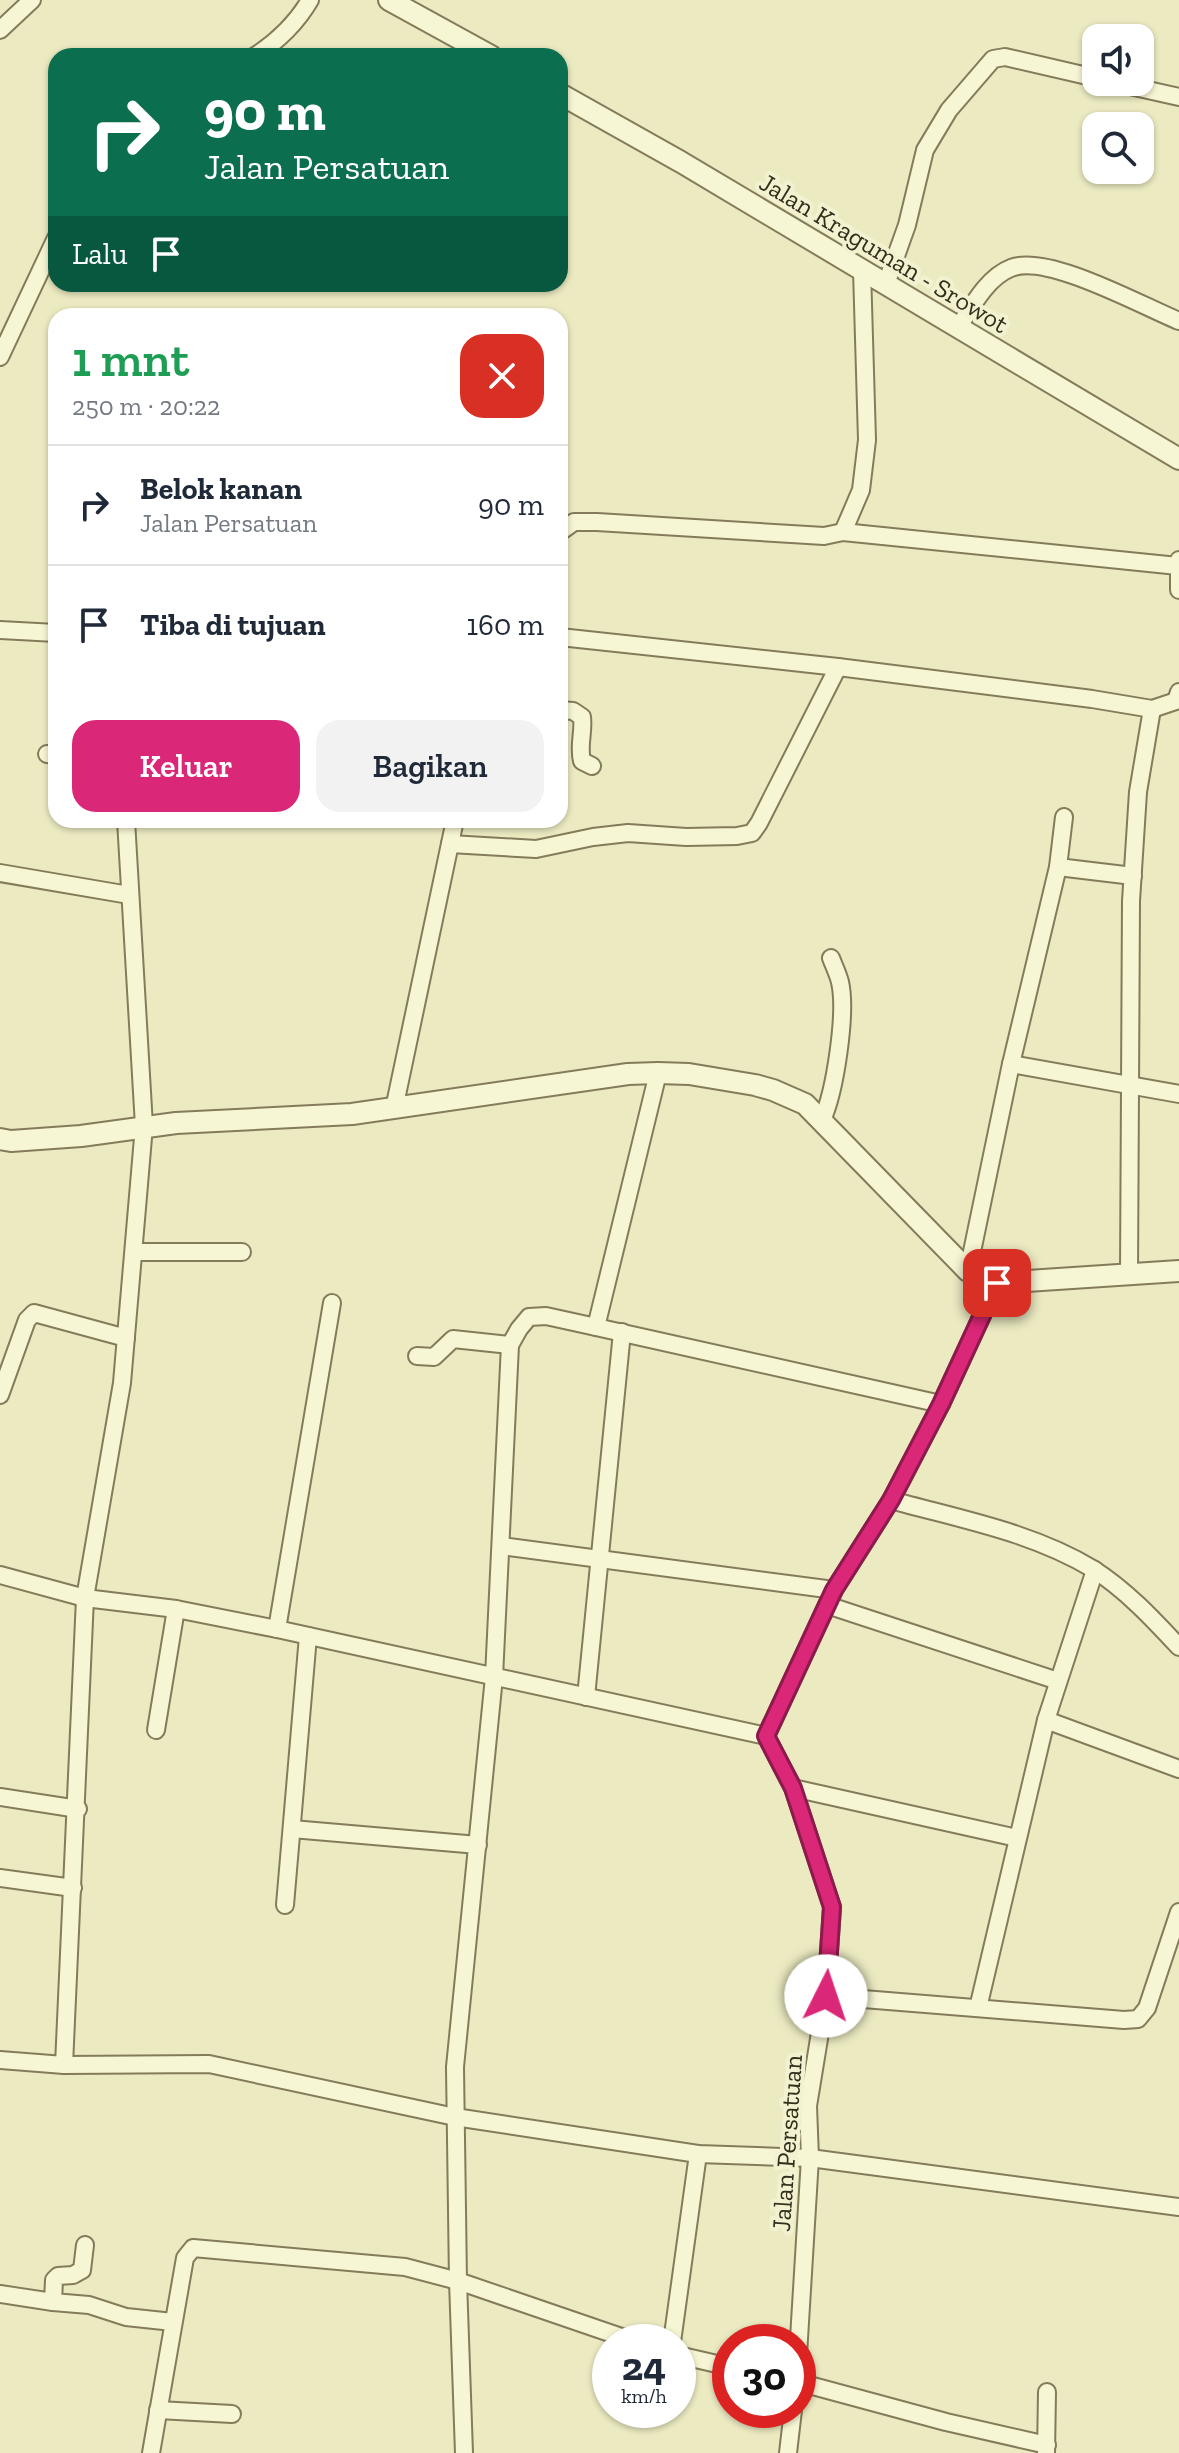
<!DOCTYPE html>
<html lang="id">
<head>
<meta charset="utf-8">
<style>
	:root { --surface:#fff; --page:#f2f2f3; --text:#1f2937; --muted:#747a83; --line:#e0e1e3; --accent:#db2777 }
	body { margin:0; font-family:"Zilla Slab",serif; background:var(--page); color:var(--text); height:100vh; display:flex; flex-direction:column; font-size:30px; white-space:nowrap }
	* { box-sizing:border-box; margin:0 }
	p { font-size:26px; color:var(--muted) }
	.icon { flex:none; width:44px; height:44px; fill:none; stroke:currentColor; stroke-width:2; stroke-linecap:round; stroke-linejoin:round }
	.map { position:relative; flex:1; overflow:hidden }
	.side { position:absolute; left:48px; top:308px; width:520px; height:520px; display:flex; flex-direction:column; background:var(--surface); border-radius:24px; box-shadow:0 2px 6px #0004 }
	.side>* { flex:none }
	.hud { position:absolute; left:48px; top:48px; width:520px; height:244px; border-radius:24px; box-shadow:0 2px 6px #0004; background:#0b6e4f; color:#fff; overflow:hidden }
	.fabs { position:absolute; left:1082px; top:24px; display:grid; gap:16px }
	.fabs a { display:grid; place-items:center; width:72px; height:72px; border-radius:16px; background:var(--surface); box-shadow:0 2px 6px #0004; font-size:40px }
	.speed { position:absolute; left:592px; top:2324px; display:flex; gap:16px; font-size:40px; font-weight:700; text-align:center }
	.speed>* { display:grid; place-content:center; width:104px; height:104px; border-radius:50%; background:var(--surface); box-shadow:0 2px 6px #0004; line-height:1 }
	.speed small { font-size:20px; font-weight:400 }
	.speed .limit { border:12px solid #d22; background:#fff; color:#111 }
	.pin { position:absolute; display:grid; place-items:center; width:68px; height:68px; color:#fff; margin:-34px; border-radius:16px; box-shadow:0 4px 12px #0006 }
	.me { position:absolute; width:88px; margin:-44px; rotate:4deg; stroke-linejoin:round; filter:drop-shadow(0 0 6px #0008) }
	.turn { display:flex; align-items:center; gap:28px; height:168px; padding:0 24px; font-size:36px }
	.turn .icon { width:104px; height:104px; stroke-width:2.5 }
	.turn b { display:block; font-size:56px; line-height:68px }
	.then { display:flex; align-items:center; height:76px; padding:0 24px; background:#0003; gap:16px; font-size:30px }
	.round { display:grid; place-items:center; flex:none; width:84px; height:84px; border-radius:24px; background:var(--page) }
	.headline { display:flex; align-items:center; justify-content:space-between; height:136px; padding:0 24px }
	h1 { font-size:48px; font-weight:600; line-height:60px; color:#1e9e55 }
	.cta { display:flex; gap:16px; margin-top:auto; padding:16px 24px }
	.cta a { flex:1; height:92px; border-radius:24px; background:var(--accent); color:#fff; font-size:32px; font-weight:600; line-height:92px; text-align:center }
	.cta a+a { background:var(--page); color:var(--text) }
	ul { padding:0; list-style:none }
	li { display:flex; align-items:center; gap:24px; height:120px; padding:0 24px; border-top:2px solid var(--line) }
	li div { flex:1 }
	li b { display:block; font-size:30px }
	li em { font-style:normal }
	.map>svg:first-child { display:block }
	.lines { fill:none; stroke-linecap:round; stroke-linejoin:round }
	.minor-casing { stroke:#847b5a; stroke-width:20 }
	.tertiary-casing { stroke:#847b5a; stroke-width:24 }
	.minor { stroke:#f7f6d4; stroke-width:16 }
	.tertiary { stroke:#f7f6d4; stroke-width:20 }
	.route-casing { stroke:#8e194d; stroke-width:20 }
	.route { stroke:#db2777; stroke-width:14 }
	.labels { text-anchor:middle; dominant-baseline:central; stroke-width:8; stroke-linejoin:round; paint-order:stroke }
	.street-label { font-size:26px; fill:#342e1d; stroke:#f3f2d0 }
</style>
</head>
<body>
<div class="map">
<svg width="1179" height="2453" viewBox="0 0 1179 2453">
	<rect width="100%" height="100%" fill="#ebeac1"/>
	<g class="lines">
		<defs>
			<g id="minor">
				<path d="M0,30L32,0"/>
				<path d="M255,56C278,41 296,24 310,0"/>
				<path d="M1112,82L1179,97"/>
				<path d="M886,284L907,225L925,150L949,110L993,59L1005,57L1096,78"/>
				<path d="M958,328C971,308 987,277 1011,268C1047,253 1142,306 1179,321"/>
				<path d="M0,357L56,238"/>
				<path d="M560,532L574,522H597L824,536L843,532L1178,566"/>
				<path d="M843,532L861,490L867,440L862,270"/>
				<path d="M1179,560V590"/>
				<path d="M0,630L56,633"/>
				<path d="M560,637L838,667L1092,699L1152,709L1176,701L1179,692"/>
				<path d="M560,710L573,711L582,717C584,732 578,746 582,761L592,766"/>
				<path d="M47,754L56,755"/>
				<path d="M450,844L536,849L593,837L628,833L686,837L737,836L752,833L759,823L838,667"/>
				<path d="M1058,867L1133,876"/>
				<path d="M0,873L129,895"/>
				<path d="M1011,1064L1179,1094"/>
				<path d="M394,1109L455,820"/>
				<path d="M822,1120C835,1092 847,1013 840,982C838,974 834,966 831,958"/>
				<path d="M134,1252H242"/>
				<path d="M968,1271L1011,1064L1058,867L1064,817"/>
				<path d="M1129,1275L1131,901L1138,792L1152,709"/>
				<path d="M596,1327L941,1404"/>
				<path d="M417,1356L434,1357L453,1339L510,1345"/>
				<path d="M0,1395L27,1320L34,1313L126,1338"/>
				<path d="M891,1500C959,1519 1032,1532 1093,1569C1126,1590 1153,1619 1179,1647"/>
				<path d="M501,1546L834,1590"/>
				<path d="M0,1575L85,1598L176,1609L277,1629L766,1736"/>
				<path d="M827,1605L1058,1681"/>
				<path d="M277,1629L332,1303"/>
				<path d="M586,1697L622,1332"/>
				<path d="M1046,1720L1179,1769"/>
				<path d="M156,1730L176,1609"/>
				<path d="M766,1736L793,1788L832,1907L826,1996L808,2106L810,2158L798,2355"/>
				<path d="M766,1736L834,1590L891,1500L941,1404L997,1283"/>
				<path d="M793,1788L1017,1838"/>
				<path d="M0,1797L78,1809"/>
				<path d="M292,1829L478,1845"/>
				<path d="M0,1878L73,1888"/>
				<path d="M285,1905L308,1636"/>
				<path d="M826,1996L1124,2020L1138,2019L1147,2008L1179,1912"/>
				<path d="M978,2008L1046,1720L1095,1570"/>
				<path d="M0,2060L64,2065L209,2064L455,2117L698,2154L810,2158L1179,2207"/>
				<path d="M64,2065L85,1598L122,1383L144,1126L126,820"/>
				<path d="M85,2245L82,2270L73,2275L58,2276L54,2280L53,2302L89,2305L126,2317L173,2322"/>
				<path d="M0,2294L53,2302"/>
				<path d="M672,2342L698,2154"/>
				<path d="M678,2355L730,2367"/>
				<path d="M798,2382L946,2422L1047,2445"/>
				<path d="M158,2410L232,2414"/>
				<path d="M151,2453L185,2258L193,2248L405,2267L458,2281L636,2342"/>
				<path d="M464,2453L458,2281L455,2067L494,1677L510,1345L519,1329L529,1317L546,1316L596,1327L658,1073"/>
				<path d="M788,2453L793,2410"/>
				<path d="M1046,2453L1047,2392"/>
			</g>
			<g id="tertiary">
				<path d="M389,0L491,56"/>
				<path d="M560,94L681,162L1179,459"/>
				<path d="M0,1139L11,1141L81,1136L176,1123L352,1114L628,1074L658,1073L689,1074L755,1085L773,1090L805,1104L968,1271L997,1283L1179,1271"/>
			</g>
		</defs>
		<use href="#minor" class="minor-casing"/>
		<use href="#tertiary" class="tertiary-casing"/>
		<use href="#minor" class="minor"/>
		<use href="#tertiary" class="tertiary"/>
	</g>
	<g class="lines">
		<defs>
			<path id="route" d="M826,1996L832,1907L793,1788L766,1736L834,1590L891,1500L941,1404L997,1283"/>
		</defs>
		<use href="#route" class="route-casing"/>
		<use href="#route" class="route"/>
	</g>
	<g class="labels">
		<g class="street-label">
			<text transform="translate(884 253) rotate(31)">Jalan Kraguman - Srowot</text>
			<text transform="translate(787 2143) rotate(-86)">Jalan Persatuan</text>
		</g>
	</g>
</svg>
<div class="fabs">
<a><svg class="icon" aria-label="sound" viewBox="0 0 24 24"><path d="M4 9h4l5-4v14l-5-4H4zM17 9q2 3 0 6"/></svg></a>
<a><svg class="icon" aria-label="search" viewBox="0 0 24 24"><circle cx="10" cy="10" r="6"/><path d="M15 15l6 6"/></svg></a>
</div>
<div class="speed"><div>24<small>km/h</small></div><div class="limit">30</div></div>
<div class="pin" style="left:997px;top:1283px;background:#d93025"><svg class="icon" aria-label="arrive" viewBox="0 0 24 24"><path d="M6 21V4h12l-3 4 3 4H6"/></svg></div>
<svg class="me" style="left:826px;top:1996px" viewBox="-20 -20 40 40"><circle r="19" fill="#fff"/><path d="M0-13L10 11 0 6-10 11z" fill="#db2777"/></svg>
<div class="hud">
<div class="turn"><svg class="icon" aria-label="right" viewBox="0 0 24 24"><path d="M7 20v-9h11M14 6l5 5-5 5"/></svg><div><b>90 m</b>Jalan Persatuan</div></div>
<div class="then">Lalu<svg class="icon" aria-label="arrive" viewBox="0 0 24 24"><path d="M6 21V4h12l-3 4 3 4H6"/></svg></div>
</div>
<section class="side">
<div class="headline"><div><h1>1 mnt</h1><p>250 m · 20:22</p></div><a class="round" style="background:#d93025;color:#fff"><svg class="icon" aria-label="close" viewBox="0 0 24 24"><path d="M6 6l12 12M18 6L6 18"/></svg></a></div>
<ul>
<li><svg class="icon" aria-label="right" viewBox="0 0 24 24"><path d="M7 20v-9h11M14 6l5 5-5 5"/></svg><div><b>Belok kanan</b><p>Jalan Persatuan</p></div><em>90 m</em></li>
<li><svg class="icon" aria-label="arrive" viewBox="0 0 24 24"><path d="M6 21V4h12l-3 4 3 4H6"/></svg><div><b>Tiba di tujuan</b></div><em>160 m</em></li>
</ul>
<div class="cta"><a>Keluar</a><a>Bagikan</a></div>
</section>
</div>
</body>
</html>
